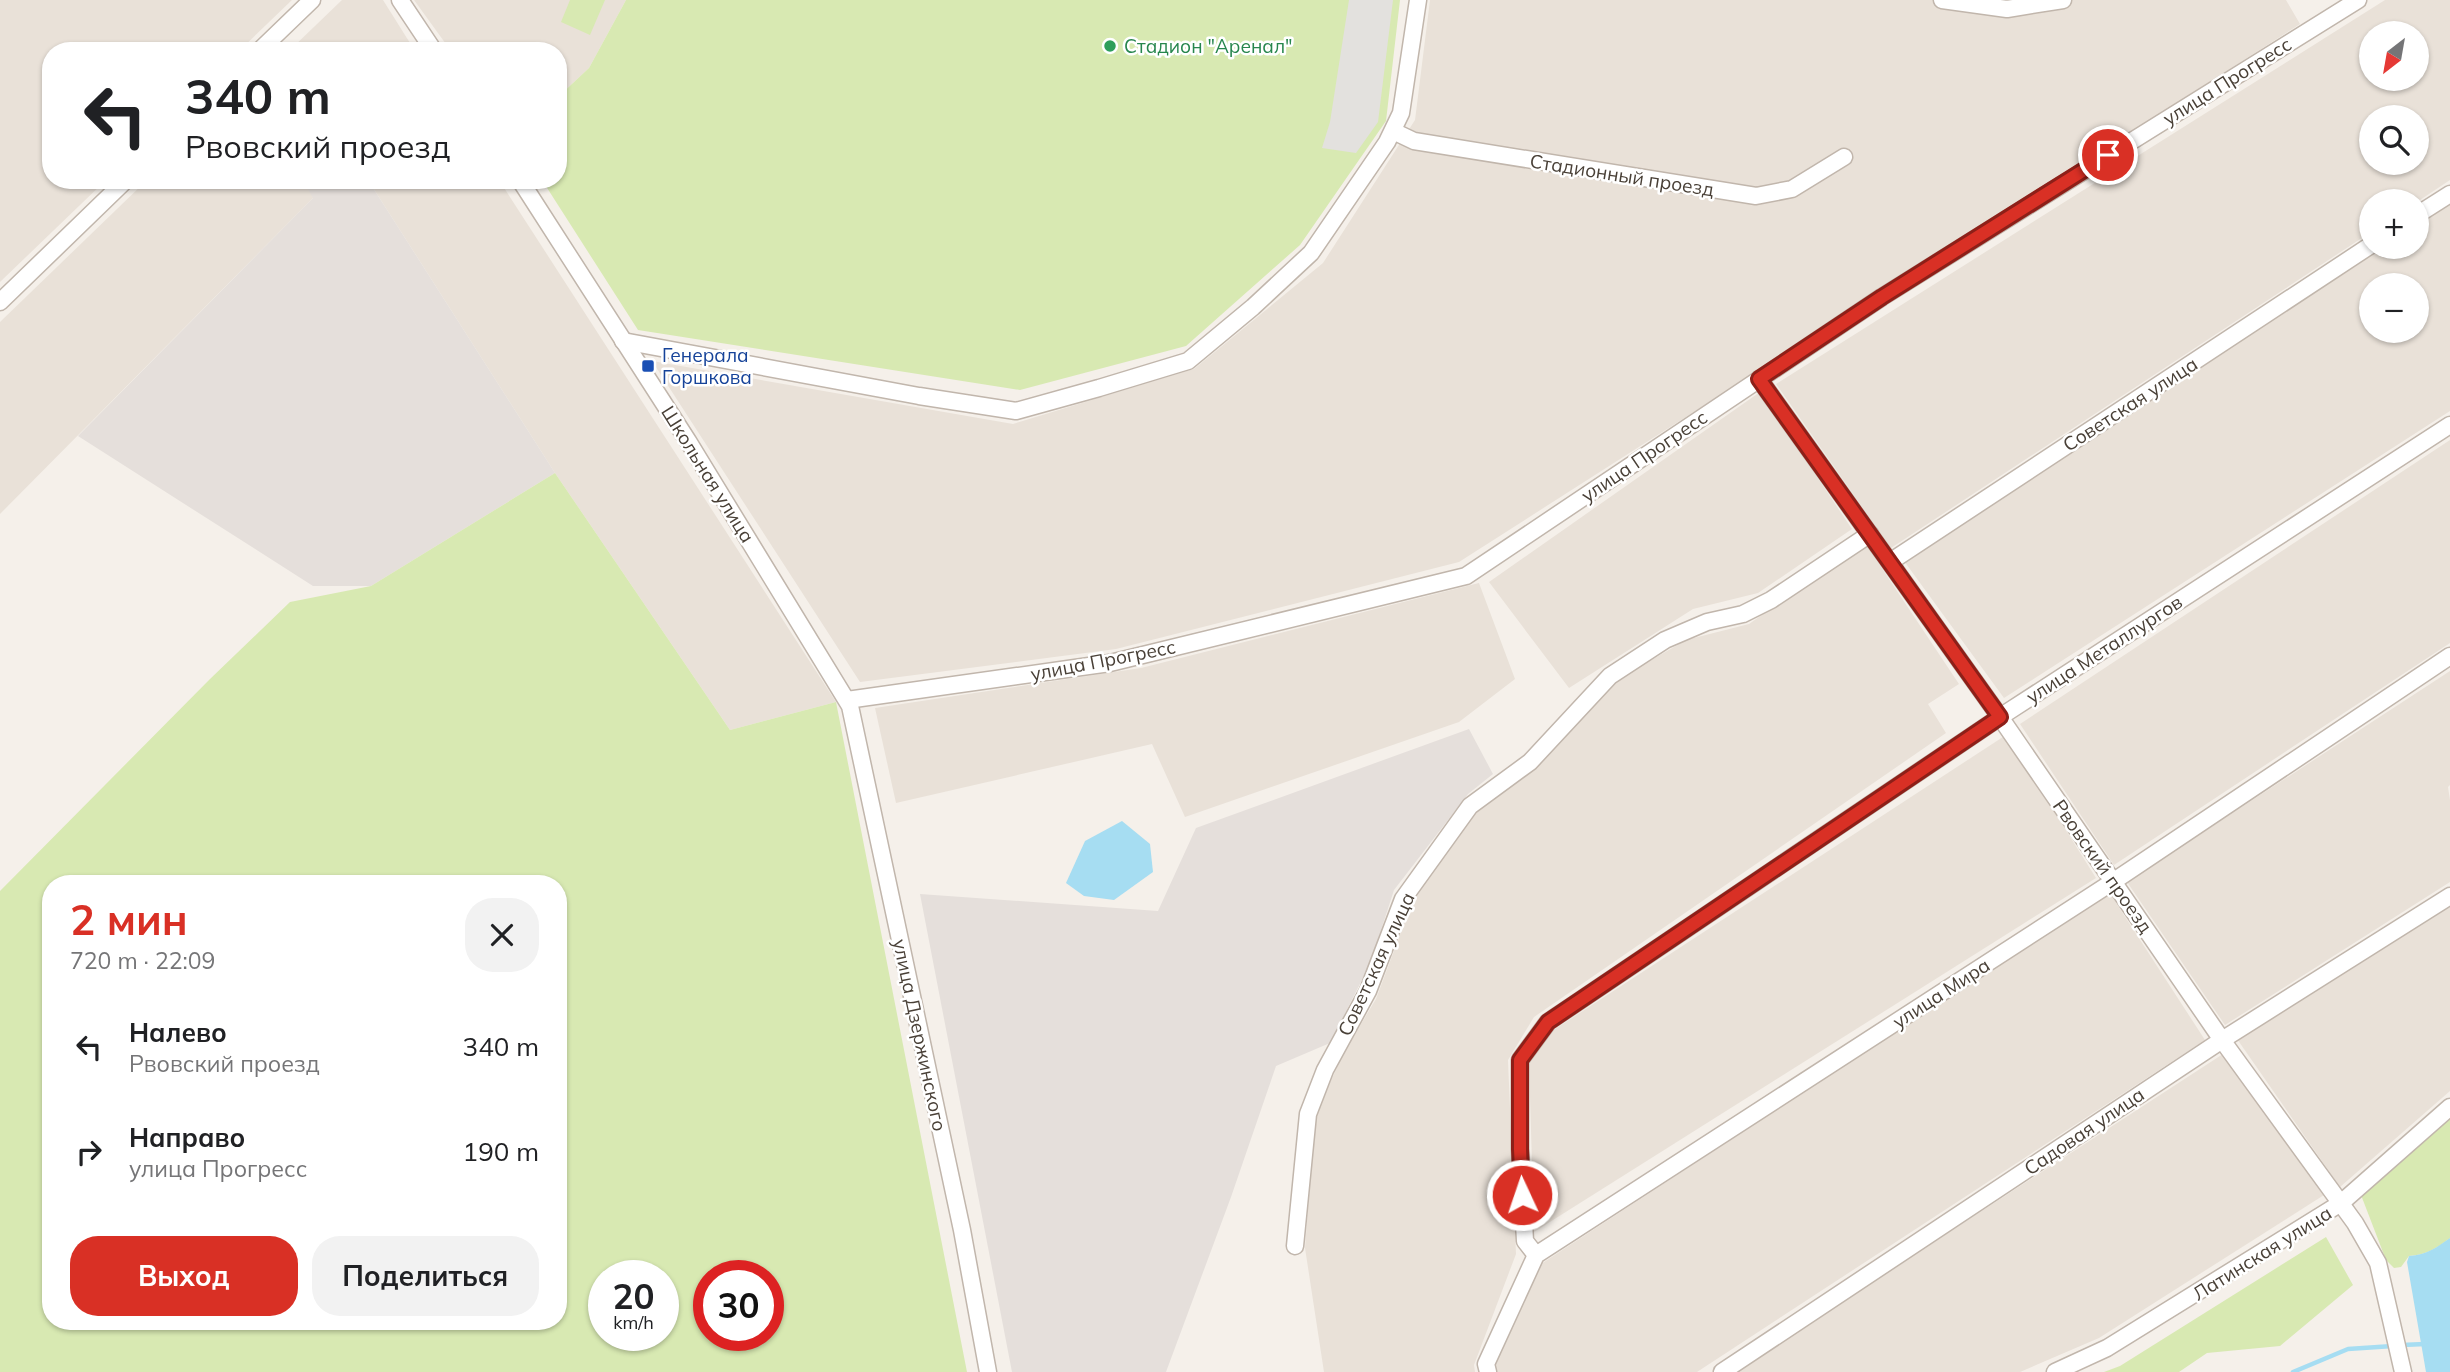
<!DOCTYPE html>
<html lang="ru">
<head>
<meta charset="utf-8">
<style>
	:root { --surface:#fff; --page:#f2f2f2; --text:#202124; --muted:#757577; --accent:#d93025 }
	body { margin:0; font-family:Mulish,sans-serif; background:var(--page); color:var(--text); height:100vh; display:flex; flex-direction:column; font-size:26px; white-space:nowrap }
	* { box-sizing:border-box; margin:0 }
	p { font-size:23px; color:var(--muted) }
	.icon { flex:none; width:38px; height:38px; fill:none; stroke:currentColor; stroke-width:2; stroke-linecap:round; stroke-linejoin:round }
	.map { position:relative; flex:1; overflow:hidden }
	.sheet { position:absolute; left:42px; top:875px; width:525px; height:455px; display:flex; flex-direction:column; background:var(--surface); border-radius:28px; box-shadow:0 2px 5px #0004 }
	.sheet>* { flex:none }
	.guide { position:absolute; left:42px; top:42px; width:525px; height:147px; border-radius:28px; box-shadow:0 2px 5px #0004; background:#fff; color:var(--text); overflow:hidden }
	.needle { width:46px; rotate:211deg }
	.controls { position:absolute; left:2359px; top:21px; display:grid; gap:14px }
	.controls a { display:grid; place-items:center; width:70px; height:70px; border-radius:50%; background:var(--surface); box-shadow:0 2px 5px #0004; font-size:35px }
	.speed { position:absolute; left:588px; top:1260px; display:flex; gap:14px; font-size:35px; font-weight:700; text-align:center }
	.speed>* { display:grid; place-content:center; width:91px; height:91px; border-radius:50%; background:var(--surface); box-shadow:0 2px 5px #0004; line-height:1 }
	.speed small { font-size:18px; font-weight:400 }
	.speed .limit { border:10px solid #d22; background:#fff; color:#111 }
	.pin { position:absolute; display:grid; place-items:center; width:60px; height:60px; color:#fff; margin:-30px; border:4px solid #fff; border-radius:50%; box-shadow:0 2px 7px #0007 }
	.me { position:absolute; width:77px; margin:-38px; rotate:357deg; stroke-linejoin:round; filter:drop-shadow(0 0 5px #0008) }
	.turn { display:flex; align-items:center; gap:24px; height:147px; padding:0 28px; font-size:32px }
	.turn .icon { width:91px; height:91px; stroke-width:2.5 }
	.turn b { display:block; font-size:49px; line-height:60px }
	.round { display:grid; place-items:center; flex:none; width:74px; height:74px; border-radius:28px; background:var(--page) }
	.headline { display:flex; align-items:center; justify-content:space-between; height:119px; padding:0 28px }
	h1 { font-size:42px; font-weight:700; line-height:52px; color:var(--accent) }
	.action { display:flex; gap:14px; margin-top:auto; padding:14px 28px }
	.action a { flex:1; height:80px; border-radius:28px; background:var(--accent); color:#fff; font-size:28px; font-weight:700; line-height:80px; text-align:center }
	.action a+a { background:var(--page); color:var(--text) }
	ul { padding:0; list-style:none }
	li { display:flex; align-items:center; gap:21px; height:105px; padding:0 28px }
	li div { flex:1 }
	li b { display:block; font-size:26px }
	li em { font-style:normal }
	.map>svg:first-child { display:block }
	.residential { fill:#e9e1d8; fill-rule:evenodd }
	.industrial { fill:#e5dfdb }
	.green { fill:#d8e9b2; fill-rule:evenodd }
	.parking { fill:#e3e1de }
	.water { fill:#a6ddf2 }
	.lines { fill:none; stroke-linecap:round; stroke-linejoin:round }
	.stream { stroke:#a6ddf2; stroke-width:4.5 }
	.minor-casing { stroke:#c1b6ac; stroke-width:19 }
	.minor { stroke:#fff; stroke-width:16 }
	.route-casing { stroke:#8d1f18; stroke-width:18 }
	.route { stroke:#d93025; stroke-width:12 }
	.leisure-dot { fill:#2e9e5b; stroke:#fff; stroke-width:2.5 }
	.transit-dot { fill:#1a4fb4; stroke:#fff; stroke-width:2.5 }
	.labels { text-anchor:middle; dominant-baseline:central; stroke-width:5; stroke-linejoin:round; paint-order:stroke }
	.leisure-label { font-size:19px; fill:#27864d; stroke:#fff; text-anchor:start }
	.street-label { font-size:19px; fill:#494037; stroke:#fff }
	.transit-label { font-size:19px; fill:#164399; stroke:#fff; text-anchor:start }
</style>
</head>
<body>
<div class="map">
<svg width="2450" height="1372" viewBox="0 0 2450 1372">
	<rect width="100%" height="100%" fill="#f5f0ea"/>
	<g class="residential">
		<path d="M0,0H292L239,51H51V180H106L0,282Z"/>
		<path d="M342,0H383L415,51H289Z"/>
		<path d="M414,0H626L589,68L558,97V51H451Z"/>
		<path d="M1430,0H2286L2300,24L1459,562L1116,649L860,682L652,361L1013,424L1194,369L1323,263L1415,120Z"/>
		<path d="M2385,0H2450V180L2417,202L2371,201V232L1891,548L1776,384ZM2371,33H2417V79H2371ZM2371,117H2417V163H2371Z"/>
		<path d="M147,180H303L314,197L0,514V322Z"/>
		<path d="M368,180H499L836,702L730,730L555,473Z"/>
		<path d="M2450,204V411L2004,698L1904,561L2385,247H2417V226ZM2371,285H2417V331H2371Z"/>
		<path d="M1760,392L1852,529L1758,593L1693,609L1569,688L1489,582Z"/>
		<path d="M2450,440V643L2114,865L2020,724Z"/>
		<path d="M1865,543L1959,684L1928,704L1946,733L1534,1017L1508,1060L1516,1254L1474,1365L1475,1372H1324L1305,1248L1315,1116L1343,1054L1376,999L1413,900L1472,816L1537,765L1610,684L1686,640L1749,624Z"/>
		<path d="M1479,583L1515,679L1459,722L1185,817L1152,744L896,803L875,708L1141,668Z"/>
		<path d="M2450,671V785L2448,787L2450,800V882L2225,1025L2127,882Z"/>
		<path d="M2006,735L2096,878L1534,1232L1529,1063L1549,1033Z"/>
		<path d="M2109,892L2205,1040L1697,1372H1497L1495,1366L1541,1264Z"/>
		<path d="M2450,906V1091L2340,1187L2237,1039Z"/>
		<path d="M2223,1054L2324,1195L2099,1338L2020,1372H1734Z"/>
	</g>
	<g class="industrial">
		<path d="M303,180H368L555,473L371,586H313L78,436L313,198Z"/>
		<path d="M1469,729L1493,774L1468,794L1394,890L1370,964L1330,1043L1276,1066L1231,1197L1166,1372H1012L920,894L1158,911L1196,828Z"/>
	</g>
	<g class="green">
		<path d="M570,0H605L590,35L561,22Z"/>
		<path d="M626,0H1400L1386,121L1300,245L1186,346L1020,390L638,330L542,180H558V97L589,68Z"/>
		<path d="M555,473L730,730L836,702L967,1372H0V891L210,679L290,602L371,586ZM51,884H558V1321H51ZM604,1276H663V1335H604ZM709,1276H768V1335H709Z"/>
		<path d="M2450,1113V1238C2437,1248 2426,1255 2409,1256L2401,1267L2394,1268L2386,1260L2361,1195Z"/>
		<path d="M2326,1237L2353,1285L2280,1346L2207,1353L2179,1372H2104L2120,1366Z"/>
	</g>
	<path class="parking" d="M1349,0H1393L1378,122L1356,153L1322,148L1330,122Z"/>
	<g class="water">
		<path d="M1122,821L1150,844L1153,872L1114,900L1084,896L1066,883L1085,841Z"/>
		<path d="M2450,1238V1372H2426L2407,1262L2409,1256C2427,1255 2437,1247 2450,1238Z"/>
	</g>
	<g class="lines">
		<g class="stream">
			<path d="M2402,1345L2425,1344"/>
			<path d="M2293,1372L2348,1349L2393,1346"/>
		</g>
		<defs>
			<g id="minor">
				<path d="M400,0L434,51"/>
				<path d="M1942,0L2007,9L2063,0"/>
				<path d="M259,51L312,0"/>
				<path d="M1393,131L1414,141L1756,196L1792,189L1844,157"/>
				<path d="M520,180L688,441L850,706L962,1230L988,1372"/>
				<path d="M2417,215L2450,194"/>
				<path d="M0,302L126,180"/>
				<path d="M623,341L919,396L1016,411L1099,388L1188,361L1253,307L1311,253L1387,142L1401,113L1418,0"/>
				<path d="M1759,379L2000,717L2222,1040L2355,1223L2378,1263L2403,1372"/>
				<path d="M1890,562L2371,245"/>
				<path d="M847,700L1110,663L1466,576L1882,297L2358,0"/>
				<path d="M1295,1246L1308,1114L1325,1070L1368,991L1403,899L1470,806L1530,762L1610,676L1665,640L1707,622L1743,614L1771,600L1870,534"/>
				<path d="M1536,1255L1525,1241L1520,1149V1060L1548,1022L2000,717L2450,425"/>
				<path d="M1488,1372L1486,1364L1536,1255L2114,881L2450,656"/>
				<path d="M1722,1372L2222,1040L2450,896"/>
				<path d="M2055,1372L2107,1348L2341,1203L2450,1107"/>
			</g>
		</defs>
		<use href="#minor" class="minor-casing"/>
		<use href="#minor" class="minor"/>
	</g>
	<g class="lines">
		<defs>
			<path id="route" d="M1522,1195L1520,1149V1060L1548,1022L2000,717L1759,379L1882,297L2108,155"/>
		</defs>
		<use href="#route" class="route-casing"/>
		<use href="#route" class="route"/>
	</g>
	<circle class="leisure-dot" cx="1110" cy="46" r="7"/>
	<rect class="transit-dot" x="641" y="359" width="14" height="14" rx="3.5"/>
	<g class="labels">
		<g class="leisure-label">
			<text x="1124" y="46">Стадион "Аренал"</text>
		</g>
		<g class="street-label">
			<text transform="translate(2227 81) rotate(-32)">улица Прогресс</text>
			<text transform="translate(1622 175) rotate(9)">Стадионный проезд</text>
			<text transform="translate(2130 404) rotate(-33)">Советская улица</text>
			<text transform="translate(1644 456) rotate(-34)">улица Прогресс</text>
			<text transform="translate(708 474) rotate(58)">Школьная улица</text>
			<text transform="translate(2104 649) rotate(-33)">улица Металлургов</text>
			<text transform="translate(1103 660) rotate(-11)">улица Прогресс</text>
			<text transform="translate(2103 866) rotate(55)">Рвовский проезд</text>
			<text transform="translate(1376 964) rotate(-65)">Советская улица</text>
			<text transform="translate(1941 993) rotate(-33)">улица Мира</text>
			<text transform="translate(920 1035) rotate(78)">улица Дзержинского</text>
			<text transform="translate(2084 1131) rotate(-34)">Садовая улица</text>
			<text transform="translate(2262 1253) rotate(-32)">Латинская улица</text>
		</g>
		<g class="transit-label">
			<text x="662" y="355">Генерала<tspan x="662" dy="22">Горшкова</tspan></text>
		</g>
	</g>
</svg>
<div class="controls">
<a><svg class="needle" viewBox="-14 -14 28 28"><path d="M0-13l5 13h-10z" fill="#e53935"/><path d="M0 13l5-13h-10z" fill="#757577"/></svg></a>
<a><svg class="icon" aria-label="search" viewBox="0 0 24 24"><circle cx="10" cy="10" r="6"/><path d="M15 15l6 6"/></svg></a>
<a>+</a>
<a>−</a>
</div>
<div class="speed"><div>20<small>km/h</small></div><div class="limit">30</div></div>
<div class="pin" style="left:2108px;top:155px;background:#d93025"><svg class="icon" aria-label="arrive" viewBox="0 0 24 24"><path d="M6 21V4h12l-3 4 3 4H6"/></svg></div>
<svg class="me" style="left:1522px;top:1195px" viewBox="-20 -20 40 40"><circle r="17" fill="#d93025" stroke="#fff" stroke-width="3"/><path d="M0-11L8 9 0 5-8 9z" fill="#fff"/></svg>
<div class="guide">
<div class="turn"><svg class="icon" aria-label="left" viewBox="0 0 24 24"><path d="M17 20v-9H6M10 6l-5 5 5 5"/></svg><div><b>340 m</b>Рвовский проезд</div></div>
</div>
<section class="sheet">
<div class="headline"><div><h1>2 мин</h1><p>720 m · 22:09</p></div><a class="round"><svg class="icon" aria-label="close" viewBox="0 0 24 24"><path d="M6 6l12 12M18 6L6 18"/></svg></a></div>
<ul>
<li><svg class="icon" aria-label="left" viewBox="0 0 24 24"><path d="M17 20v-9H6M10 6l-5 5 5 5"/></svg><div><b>Налево</b><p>Рвовский проезд</p></div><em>340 m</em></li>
<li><svg class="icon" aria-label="right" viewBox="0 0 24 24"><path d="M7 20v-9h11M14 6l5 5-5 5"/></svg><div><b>Направо</b><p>улица Прогресс</p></div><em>190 m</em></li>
</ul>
<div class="action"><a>Выход</a><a>Поделиться</a></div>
</section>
</div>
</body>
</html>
